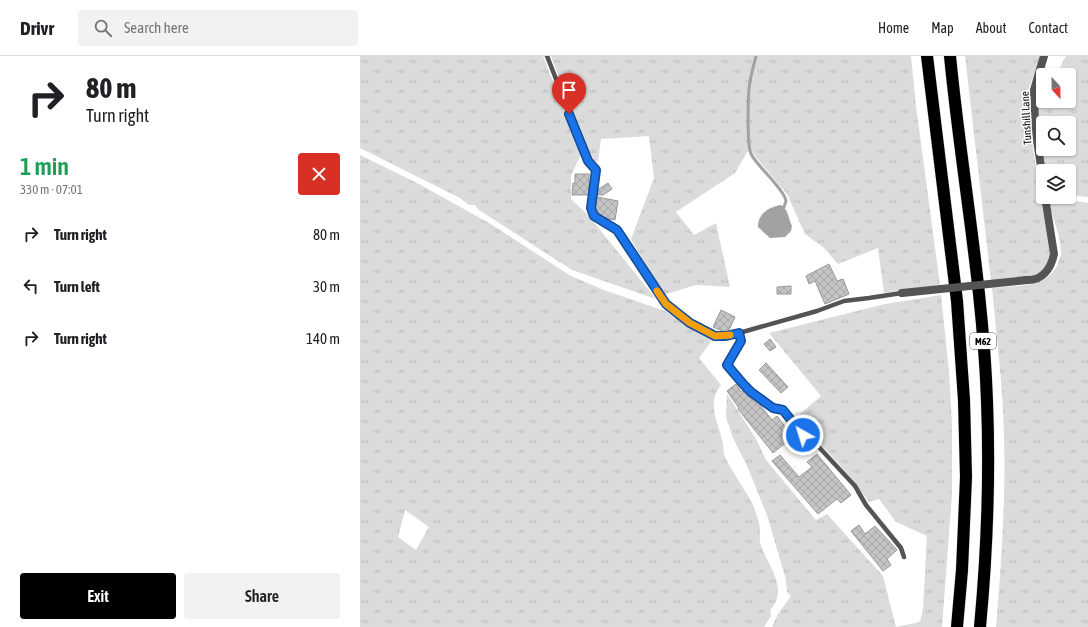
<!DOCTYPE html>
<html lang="en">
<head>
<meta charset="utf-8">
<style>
	:root { --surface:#fff; --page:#f2f2f2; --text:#202124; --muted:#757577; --line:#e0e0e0; --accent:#000 }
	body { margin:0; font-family:"Asap Condensed",sans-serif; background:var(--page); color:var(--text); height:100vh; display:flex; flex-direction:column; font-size:15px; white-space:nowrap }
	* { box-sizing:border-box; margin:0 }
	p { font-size:13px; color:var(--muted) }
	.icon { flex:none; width:22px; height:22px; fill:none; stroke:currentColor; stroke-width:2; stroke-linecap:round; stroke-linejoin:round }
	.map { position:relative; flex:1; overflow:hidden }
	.sheet { display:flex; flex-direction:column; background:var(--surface); width:360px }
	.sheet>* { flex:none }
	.banner { background:#fff; color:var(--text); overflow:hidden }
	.needle { width:26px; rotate:158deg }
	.buttons { position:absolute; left:676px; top:12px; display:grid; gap:8px }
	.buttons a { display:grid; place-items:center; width:40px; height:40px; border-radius:4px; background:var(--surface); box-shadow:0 1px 3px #0004; font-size:20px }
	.pin { position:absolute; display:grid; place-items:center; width:34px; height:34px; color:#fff; margin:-41px -17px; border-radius:50% 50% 50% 0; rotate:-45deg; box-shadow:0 0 4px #0007 }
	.pin .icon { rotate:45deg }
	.me { position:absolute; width:44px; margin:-22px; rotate:321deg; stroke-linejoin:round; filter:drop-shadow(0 0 3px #0008) }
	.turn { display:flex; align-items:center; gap:14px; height:84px; padding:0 20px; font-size:18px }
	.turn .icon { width:52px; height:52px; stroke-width:2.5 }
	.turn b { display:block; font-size:28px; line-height:34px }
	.round { display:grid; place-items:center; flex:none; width:42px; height:42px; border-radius:4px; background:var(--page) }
	.head { display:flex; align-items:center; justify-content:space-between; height:68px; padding:0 20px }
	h1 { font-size:24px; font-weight:600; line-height:30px; color:#1e9e55 }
	.cta { display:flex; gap:8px; margin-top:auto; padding:8px 20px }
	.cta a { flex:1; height:46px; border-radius:4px; background:var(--accent); color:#fff; font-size:16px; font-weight:600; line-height:46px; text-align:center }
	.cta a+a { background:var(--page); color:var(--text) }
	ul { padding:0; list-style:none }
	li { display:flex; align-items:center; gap:12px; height:52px; padding:0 20px }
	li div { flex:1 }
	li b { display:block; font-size:15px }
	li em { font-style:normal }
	header { display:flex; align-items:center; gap:24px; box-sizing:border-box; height:56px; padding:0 20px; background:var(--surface); border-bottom:1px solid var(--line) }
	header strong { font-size:19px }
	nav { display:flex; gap:22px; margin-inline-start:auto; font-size:14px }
	.search { width:280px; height:36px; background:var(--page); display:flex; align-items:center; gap:10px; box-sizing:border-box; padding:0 14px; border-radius:4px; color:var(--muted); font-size:15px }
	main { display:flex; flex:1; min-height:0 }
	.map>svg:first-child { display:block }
	.grass { fill:url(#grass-tufts); fill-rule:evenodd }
	.water { fill:#a2a2a2 }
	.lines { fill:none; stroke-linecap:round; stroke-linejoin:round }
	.stream { stroke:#a2a2a2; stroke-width:3 }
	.building { fill:url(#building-cross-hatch); stroke:#989898 }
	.highway-casing { stroke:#dbdbdb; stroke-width:13 }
	.lane { stroke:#545454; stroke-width:4.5 }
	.street { stroke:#545454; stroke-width:8 }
	.highway { stroke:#000; stroke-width:12 }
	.street-bridge { stroke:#545454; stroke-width:8 }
	.route-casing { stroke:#114b97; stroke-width:10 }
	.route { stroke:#1a73e8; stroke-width:7 }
	.slow { stroke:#f59e0b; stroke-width:7 }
	.labels { text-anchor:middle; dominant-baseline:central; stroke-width:3; stroke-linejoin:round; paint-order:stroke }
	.shield { fill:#fff; stroke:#4c4c4c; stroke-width:1 }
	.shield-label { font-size:10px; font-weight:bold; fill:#000 }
	.street-label { font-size:11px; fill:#000; stroke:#fff }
</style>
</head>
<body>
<header>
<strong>Drivr</strong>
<div class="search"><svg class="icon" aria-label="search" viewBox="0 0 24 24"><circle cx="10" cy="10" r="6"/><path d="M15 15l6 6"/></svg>Search here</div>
<nav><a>Home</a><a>Map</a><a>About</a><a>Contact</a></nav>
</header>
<main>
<section class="sheet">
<div class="banner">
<div class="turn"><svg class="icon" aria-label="right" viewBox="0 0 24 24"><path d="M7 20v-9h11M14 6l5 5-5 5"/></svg><div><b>80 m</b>Turn right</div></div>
</div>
<div class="head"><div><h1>1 min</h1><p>330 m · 07:01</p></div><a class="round" style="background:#d93025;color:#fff"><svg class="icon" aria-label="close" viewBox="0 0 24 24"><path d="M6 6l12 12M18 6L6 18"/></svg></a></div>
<ul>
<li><svg class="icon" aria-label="right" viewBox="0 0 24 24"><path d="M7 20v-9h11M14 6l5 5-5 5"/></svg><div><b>Turn right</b></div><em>80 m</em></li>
<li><svg class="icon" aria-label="left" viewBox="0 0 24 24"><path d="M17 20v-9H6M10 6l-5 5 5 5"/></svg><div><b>Turn left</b></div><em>30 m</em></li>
<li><svg class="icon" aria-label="right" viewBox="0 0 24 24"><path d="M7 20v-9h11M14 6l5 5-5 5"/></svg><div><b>Turn right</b></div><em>140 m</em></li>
</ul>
<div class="cta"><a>Exit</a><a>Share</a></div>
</section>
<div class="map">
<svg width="728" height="571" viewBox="0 0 728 571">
	<defs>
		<pattern id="grass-tufts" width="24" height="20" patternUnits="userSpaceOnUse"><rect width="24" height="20" fill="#dbdbdb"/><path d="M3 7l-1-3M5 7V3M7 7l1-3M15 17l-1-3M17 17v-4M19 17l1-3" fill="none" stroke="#bababa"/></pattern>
		<pattern id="building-cross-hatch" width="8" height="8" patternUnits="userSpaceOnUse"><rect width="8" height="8" fill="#c4c4c4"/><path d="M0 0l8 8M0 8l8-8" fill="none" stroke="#a7a7a7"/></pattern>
	</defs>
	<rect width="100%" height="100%" fill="#fff"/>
	<g class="grass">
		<path d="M0,0H183L221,98L211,120V143L228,159L296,243L212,214L119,154L115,149H109L100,142L0,92Z"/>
		<path d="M191,0H551L556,50L580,229L524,237L518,192L478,208L464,192L445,178L427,138L389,93L375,117L316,156L334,179L356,167L370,231L336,229L303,239L271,183L294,122L289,80L241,83L238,106L231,105Z"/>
		<path d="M605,0H681L667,37L673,93L691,204L681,217L671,221L631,225Z"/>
		<path d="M706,0H728V141L709,139V115H685L677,60L676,42L682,15L694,19H683V45H709V19H696ZM683,67H709V93H683Z"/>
		<path d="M0,99L59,128L129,167L211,220L244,234L305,255L338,277L352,284L339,302L361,329C345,349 360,368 363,389C364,394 363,397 365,401C373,418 386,434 394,451C396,458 399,465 400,472C400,478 399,483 401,490C409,511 429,533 410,554L411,560L404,571H0ZM45,454L69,471L56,494L38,481Z"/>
		<path d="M707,144L728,147V571H636C642,500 647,427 643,356C641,315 636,273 632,232C654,230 685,232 697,210C698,206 700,202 701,198C701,181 693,163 689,146Z"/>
		<path d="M581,239L589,315L592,368V438L582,571H412L418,558L431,540L427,536L426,524L407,459L387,410L373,382L366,361L367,338L395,381L406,404L456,464L467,458L523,520L536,571L560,566L563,553L567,480L536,466L519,443L509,446C497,429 484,413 470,398C458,386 445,376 434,363L461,340L409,277L525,248Z"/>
	</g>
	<path class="water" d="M421,149C429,154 428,162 432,170L431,175L425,181L410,182L398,171C398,157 409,151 421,149Z"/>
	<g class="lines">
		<path class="stream" d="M396,0C393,11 390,22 389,33C388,44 387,90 391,98C397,110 425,134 426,145C426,146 424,150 424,151"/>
	</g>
	<g class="building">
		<path d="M215,118H229V139H212L213,127H215Z"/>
		<path d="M248,127L252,133L243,139H236L237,134Z"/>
		<path d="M237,141L258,145L255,164L244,162L239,159V156L236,155L235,152Z"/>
		<path d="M469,208L477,225L483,223L489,238L465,248L455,225L449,228L446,220Z"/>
		<path d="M431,230V238H417V231Z"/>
		<path d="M361,254L375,261L368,276H365L353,271Z"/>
		<path d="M410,283L416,291L410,295L404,288Z"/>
		<path d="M406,307L428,331L421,337L399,314Z"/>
		<path d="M376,328L381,336L384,334L396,344L412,364L417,360L433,381L413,397L378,353L379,352L367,335Z"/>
		<path d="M457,398L491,439L481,447L477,443L458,458L412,405L420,399L439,421L452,411L447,406Z"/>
		<path d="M499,469L505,478L515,470L537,494L527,503L531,509L523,515L491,475Z"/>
	</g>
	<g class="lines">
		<defs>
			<g id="highway">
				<path d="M567,0L597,245L604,344L606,421L602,514L597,571"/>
				<path d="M590,0C601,115 623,229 627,345C630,421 627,496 620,571"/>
			</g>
		</defs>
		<use href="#highway" class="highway-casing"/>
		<g class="lane">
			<path d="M187,0L228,105L236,114L231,152L234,160L257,174L306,249L330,267L355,280H366L379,277L457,255L484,245L509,242L542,237"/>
			<path d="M379,277L381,285L367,309L384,329L391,336L413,352L423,354L443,379L457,389L495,430L506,449L541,492L544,501"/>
		</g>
		<g class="street">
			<path d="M683,124L675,71L674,34L684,0"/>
			<path d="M666,224C682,225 691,213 694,198L685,141"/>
		</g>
		<use href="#highway" class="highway"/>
		<path class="street-bridge" d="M542,237L667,224"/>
	</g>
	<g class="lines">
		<defs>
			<path id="route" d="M209,58L228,105L236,114L231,152L234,160L257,174L306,248L330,267L355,280H366L379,277L381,285L367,309L384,329L391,336L413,352L423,354L443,379"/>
		</defs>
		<use href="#route" class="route-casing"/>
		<use href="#route" class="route"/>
		<path class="slow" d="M297,235L306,248L330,267L355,280L370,279"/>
	</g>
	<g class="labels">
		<rect class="shield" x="610" y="277" width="26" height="16" rx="3"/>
		<g class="shield-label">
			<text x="623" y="285">M62</text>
		</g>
		<g class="street-label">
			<text transform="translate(666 62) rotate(-93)">Tunshill Lane</text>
		</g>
	</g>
</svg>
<div class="buttons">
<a><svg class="needle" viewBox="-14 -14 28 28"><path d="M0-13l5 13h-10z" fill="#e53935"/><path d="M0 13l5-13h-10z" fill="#757577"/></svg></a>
<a><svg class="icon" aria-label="search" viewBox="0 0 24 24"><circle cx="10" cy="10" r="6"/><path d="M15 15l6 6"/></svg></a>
<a><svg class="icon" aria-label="layers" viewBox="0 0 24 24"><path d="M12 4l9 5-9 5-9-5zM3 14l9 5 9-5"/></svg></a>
</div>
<div class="pin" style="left:209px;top:58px;background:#d93025"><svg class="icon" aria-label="arrive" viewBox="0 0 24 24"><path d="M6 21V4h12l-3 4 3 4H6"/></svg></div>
<svg class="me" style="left:443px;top:379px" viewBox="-20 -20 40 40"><circle r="17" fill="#1a73e8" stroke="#fff" stroke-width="3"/><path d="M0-11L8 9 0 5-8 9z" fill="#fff"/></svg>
</div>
</main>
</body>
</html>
